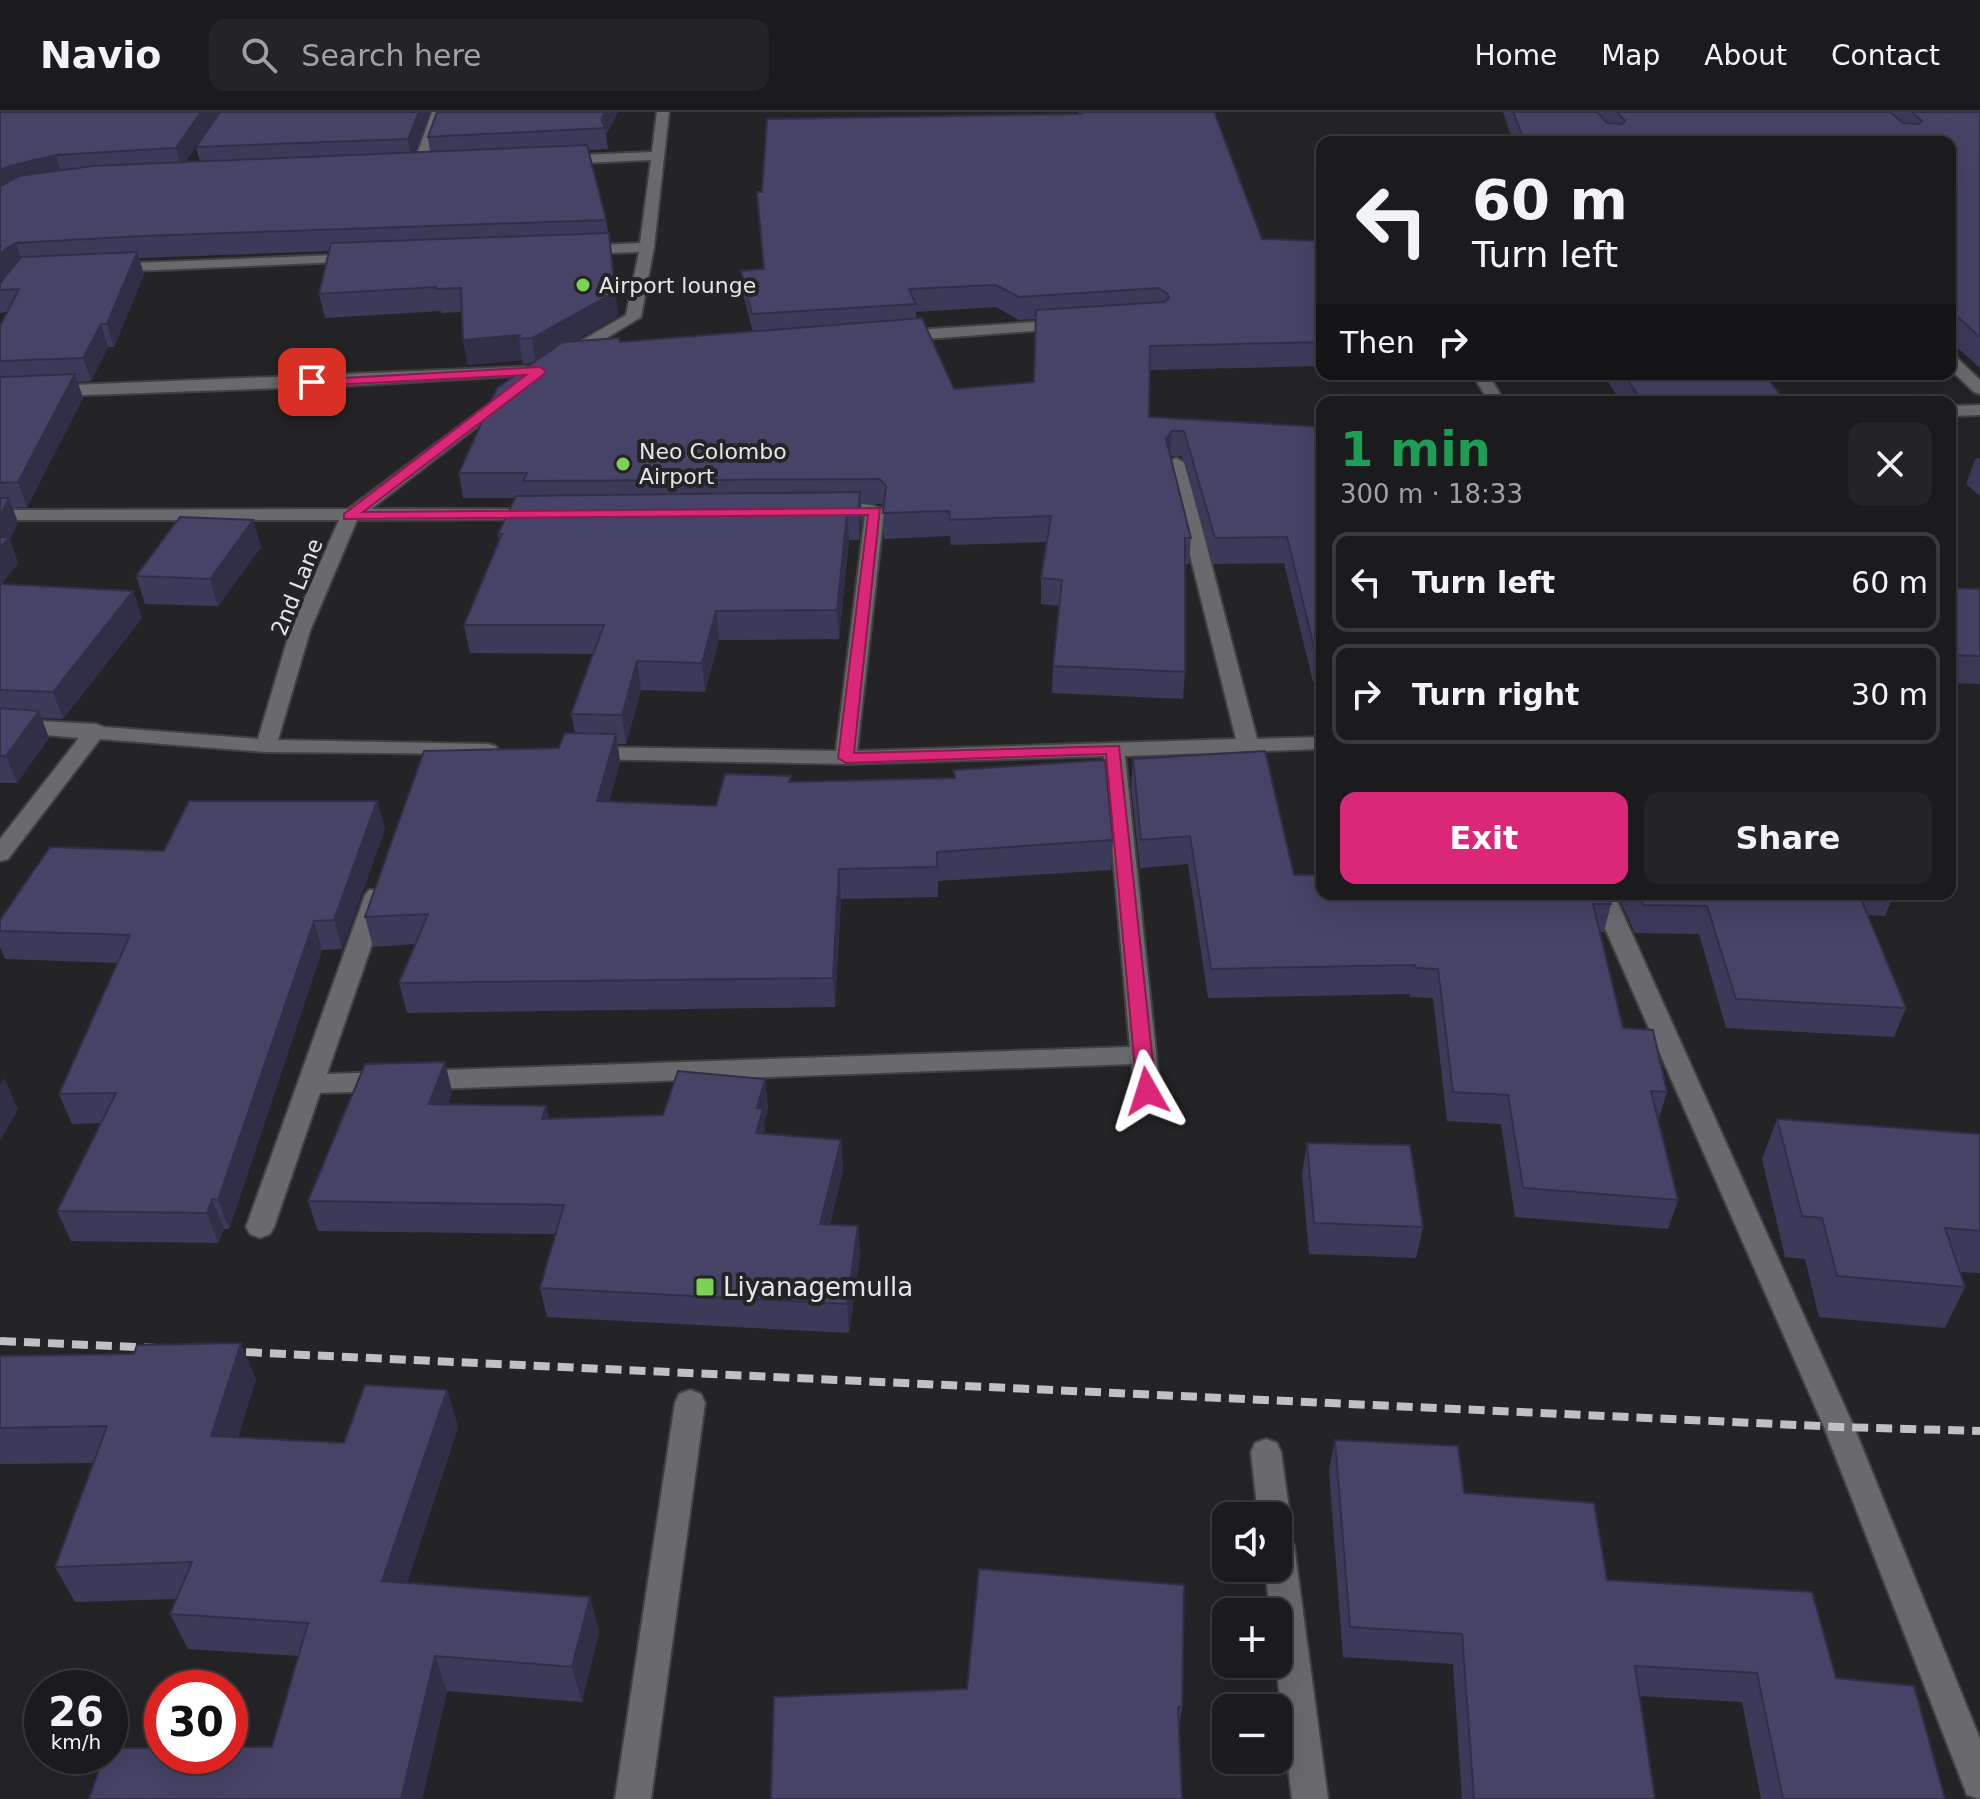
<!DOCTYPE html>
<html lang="en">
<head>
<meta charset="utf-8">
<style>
	:root { --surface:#1b1b1d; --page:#242426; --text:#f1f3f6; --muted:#a0a1a4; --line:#39393b; --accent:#db2777 }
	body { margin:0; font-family:"DejaVu Sans",sans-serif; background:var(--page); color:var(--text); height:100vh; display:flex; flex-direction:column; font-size:30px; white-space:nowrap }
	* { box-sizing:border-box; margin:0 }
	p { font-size:26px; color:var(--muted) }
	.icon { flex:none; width:44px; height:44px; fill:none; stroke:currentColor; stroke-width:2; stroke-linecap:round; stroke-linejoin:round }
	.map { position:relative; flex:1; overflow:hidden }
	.details { position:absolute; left:1316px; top:284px; width:640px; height:504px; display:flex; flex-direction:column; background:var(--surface); border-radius:16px; box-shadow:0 8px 32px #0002,0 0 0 2px var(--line) }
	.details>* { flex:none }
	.guide { position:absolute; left:1316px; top:24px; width:640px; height:244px; border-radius:16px; box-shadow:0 8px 32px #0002,0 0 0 2px var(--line); background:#1b1b1d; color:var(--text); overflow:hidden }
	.tools { position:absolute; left:1212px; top:1390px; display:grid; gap:16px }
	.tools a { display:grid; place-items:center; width:80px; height:80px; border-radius:16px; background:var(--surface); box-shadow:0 8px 32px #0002,0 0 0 2px var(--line); font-size:40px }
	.speed { position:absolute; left:24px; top:1558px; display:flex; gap:16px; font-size:40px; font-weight:700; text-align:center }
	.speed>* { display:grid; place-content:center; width:104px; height:104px; border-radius:50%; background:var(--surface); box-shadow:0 8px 32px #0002,0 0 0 2px var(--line); line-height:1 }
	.speed small { font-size:20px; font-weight:400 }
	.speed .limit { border:12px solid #d22; background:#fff; color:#111 }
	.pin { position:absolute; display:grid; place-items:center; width:68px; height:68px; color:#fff; margin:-34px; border-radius:16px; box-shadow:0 4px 12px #0006 }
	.me { position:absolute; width:88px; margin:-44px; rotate:354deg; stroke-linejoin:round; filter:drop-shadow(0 0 6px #0008) }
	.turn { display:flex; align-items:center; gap:28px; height:168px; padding:0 24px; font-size:36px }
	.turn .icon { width:104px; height:104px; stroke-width:2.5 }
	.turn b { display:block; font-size:56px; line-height:68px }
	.then { display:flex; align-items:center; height:76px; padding:0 24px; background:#0003; gap:16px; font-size:30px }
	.round { display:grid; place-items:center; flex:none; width:84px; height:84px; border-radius:16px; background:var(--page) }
	.summary { display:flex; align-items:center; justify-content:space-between; height:136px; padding:0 24px }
	h1 { font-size:48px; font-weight:700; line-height:60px; color:#1e9e55 }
	.primary-button { display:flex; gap:16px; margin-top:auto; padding:16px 24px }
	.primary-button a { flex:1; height:92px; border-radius:16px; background:var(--accent); color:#fff; font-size:32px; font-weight:700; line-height:92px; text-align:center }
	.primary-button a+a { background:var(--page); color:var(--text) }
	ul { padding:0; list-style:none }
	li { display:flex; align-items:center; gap:24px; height:100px; margin:0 16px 12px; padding:0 8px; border:4px solid var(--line); border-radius:16px }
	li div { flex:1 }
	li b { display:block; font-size:30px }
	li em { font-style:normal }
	header { display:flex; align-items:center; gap:48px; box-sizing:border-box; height:112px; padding:0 40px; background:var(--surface); border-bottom:2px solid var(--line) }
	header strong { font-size:38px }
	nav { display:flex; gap:44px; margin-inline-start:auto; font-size:28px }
	.search { width:560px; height:72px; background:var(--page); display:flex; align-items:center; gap:20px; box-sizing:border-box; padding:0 28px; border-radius:16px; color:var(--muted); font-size:30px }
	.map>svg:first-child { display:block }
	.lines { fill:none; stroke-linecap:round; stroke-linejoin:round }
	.service-casing { stroke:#414144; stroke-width:4 }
	.minor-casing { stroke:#414144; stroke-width:4 }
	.service { fill:#6a6a6e; fill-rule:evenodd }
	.minor { fill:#6a6a6e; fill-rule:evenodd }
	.rail { stroke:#c1c1c3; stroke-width:8; stroke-dasharray:16 8; stroke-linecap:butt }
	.wall { fill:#3c3a59; fill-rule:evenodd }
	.shaded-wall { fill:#312f48 }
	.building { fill:#464367; stroke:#312f48; stroke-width:2 }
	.route { fill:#db2777; stroke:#8e194d; stroke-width:2 }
	.poi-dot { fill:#7cd155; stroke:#242427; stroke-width:3 }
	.labels { text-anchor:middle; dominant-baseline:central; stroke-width:8; stroke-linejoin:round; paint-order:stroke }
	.far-poi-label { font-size:22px; fill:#e5e5e7; stroke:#242427; text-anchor:start }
	.far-street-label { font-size:22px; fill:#e5e5e7; stroke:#242427 }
	.poi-label { font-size:26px; fill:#e5e5e7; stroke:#242427; text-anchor:start }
</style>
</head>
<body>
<header>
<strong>Navio</strong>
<div class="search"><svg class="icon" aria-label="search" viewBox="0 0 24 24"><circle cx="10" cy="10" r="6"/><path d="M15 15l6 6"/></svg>Search here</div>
<nav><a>Home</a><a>Map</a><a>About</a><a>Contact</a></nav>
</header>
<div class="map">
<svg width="1980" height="1687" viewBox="0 0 1980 1687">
	<rect width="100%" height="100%" fill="#242427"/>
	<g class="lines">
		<defs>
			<path id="service" d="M1066,208L1071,210V216L900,229L892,224L900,219Z"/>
			<g id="minor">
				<path d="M432,0H444L425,53L414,56L413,53Z"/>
				<path d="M657,0H669L654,135L641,205L572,247H560V241L626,203L639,140L581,142L574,138L581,134L640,131L651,48L558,52L552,48L558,44L652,40Z"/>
				<path d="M361,142L368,146L366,149L110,160L103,156L110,152Z"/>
				<path d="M1950,243L1956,245L1980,268V282L1974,280L1950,257Z"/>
				<path d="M540,254L546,256V262L343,274L0,286V276Z"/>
				<path d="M1472,262H1488L1505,290H1489Z"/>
				<path d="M512,275L518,277V283L371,397H538L547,402L538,407L357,408L310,519L278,628L488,632L495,634L499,638L495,642L266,640L100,627L8,747L0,749V727L79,626L0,619V607L96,612L104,615L258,627L290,519L339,408H0V398L348,397Z"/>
				<path d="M1980,293V303L1950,304V294Z"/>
				<path d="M1176,346L1185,351L1257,627L1322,625V637L1125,644L1160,979L1156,985L1147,988L1138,985L1134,979L1132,952L320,981L274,1115L270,1122L260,1126L250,1122L246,1115L365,783L369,778H385L389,783L327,962L1130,935L1104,644L846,652L589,647L578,641L589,635L836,639L865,404L824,403L821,399C831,389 874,389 884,399L857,639L1236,627L1167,351Z"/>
				<path d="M1590,782H1614L1854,1315L1980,1627V1687L1967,1683L1824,1315Z"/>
				<path d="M690,1278L701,1282L705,1291L651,1687H615L675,1291L679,1282Z"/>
				<path d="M1266,1327L1277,1331L1281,1340L1290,1404L1285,1414L1278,1416V1404H1258L1251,1340L1255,1331Z"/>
				<path d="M1278,1419L1289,1423L1294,1433L1328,1687H1292L1276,1552L1278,1500H1270L1265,1456H1278Z"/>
			</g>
		</defs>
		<use href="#service" class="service-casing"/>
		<use href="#minor" class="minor-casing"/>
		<use href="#service" class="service"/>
		<use href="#minor" class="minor"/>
		<g class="rail">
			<path d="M0,1229L158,1236"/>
			<path d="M222,1239L1839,1315L1980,1319"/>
		</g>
	</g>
	<g class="wall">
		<path d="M0,0H431L414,41L430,40L428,25L437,0H618L606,23L608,37L588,38L606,108L612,144L618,204L574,229L620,230L753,220L743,182L741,159L764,158L762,80L1078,2L1079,0H1214L1262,127L1322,129V254L1150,258L1149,305L1322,315V569L1313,570L1284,451L1213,452L1182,344H1170L1191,426L1189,452H1185V560L1183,587L1052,581L1053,554L1060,494L1041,492V466L1047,430L951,433L950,424L884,427V395L881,392H861L862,407L859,428H849L839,527L719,528L705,580L641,578L626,632H618L620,651L609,689L716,694L791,670L954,666V658L1113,728L1111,758L938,769V785L841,787L835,895L407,901L399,871L415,832L373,835L365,805L575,621L571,602L594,542L470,541L464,513L499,428L498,422L515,386H463L459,361L532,251L523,252L522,248L468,253L463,228L462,200L441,201V199L325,206L319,182L330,139L139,146L144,162L114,235H108L91,269L77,270L83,286L27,395L13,396L18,411L10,428L18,451L1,473L133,479L142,506L63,607L41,606L49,626L17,671H0V214L7,200L0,201ZM216,6L196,35L200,50H185ZM996,195L1019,208L1036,207L1034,270L954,277L916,207V200Z"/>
		<path d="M1503,0H1980V256L1950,229V30H1513Z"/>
		<path d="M1603,262H1764L1786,290H1621Z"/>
		<path d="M1980,346V384L1966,372L1975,347Z"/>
		<path d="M253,408L261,435L218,494L145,492L136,464Z"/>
		<path d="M1950,476L1980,477V572L1950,571Z"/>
		<path d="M1133,647L1294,763L1611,792L1604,820H1600L1623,916L1667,980L1658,1009L1678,1088L1668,1117L1515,1105L1501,1012L1447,1009L1433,886L1410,885V882L1208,886L1188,752L1140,756L1131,675Z"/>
		<path d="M377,689L385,717L342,837L322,838L229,1117H224L218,1131L71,1129L57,1099L101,1011L72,1012L59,982L118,851L5,847L0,835V808L164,739Z"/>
		<path d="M1617,782H1894L1885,804L1867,803L1906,896L1894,925L1726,916L1699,822L1635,821Z"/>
		<path d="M765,967L768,997L764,1011L765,1021L841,1028L843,1058L830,1112L858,1114L860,1144L849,1221L547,1205L540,1176L555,1122L318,1119L308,1089L452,979L448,992L546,994L549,1007L663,1003Z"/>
		<path d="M1777,1007L1980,1022V1161L1960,1160L1965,1175L1945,1216L1819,1205L1805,1147L1785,1145L1762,1047Z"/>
		<path d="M1307,1031L1423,1115L1416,1146L1309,1142L1302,1062Z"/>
		<path d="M0,1244L256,1267L238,1325L344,1331L447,1278L458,1315L407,1471L590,1485L599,1520L582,1590L447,1579L422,1687H89L272,1635L299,1544L188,1537L170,1502L176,1487L75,1490L55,1455L93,1351L0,1352Z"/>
		<path d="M1335,1328L1464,1381L1607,1468L1836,1566L1945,1687H1761L1742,1590L1639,1584L1655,1687H1462L1453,1552L1343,1545L1329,1358Z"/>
		<path d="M774,1585L1182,1595L1179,1618Z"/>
	</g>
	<g class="shaded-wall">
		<path d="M201,0H220L181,56L176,36Z"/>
		<path d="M419,0H431L412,47L408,27Z"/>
		<path d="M605,0H618L606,23L605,16L601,7Z"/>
		<path d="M56,43L62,64L0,83V58L10,54Z"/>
		<path d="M609,121L618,204L536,251L532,226Z"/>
		<path d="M16,131L23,153L0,178V143L4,138Z"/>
		<path d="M137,140L144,162L114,235L107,212Z"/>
		<path d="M101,212L108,235L91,269L83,246Z"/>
		<path d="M520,223L519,227L522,248L468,253L463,228Z"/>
		<path d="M75,262L83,286L27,395L18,370Z"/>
		<path d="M1172,319L1170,344L1166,327Z"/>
		<path d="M860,380L862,407L859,428L858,401Z"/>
		<path d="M9,386L18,411L10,428L18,451L0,473V404Z"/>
		<path d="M847,401L849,428L839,527L837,498Z"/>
		<path d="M253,408L261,435L218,494L210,467Z"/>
		<path d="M133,479L142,506L63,607L53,580Z"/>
		<path d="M716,499L719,528L705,580L702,551Z"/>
		<path d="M637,549L641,578L626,632L622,603Z"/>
		<path d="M39,599L49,626L17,671L6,644Z"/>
		<path d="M616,622L620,651L601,718L597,689Z"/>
		<path d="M377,689L385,717L342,837L334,808Z"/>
		<path d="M839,757L841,787L835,895L833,866Z"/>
		<path d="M314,809L322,838L229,1117L218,1088Z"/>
		<path d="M445,950L452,979L437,1022L429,992Z"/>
		<path d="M4,966L18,997L0,1029V973Z"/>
		<path d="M765,967L768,997L764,1011L766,1026L756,1021L757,996Z"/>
		<path d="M546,994L552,1023L542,1007Z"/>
		<path d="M841,1028L843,1058L822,1142L820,1112Z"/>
		<path d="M212,1087L224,1117L218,1131L207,1101Z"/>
		<path d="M858,1114L860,1144L849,1221L847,1192Z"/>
		<path d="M241,1231L256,1267L227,1360L211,1324Z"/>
		<path d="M447,1278L458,1315L396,1504L382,1469Z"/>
		<path d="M590,1485L599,1520L582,1590L572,1555Z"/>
		<path d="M435,1544L447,1579L422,1687H401Z"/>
	</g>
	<g class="building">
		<path d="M0,0H201L176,36L56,43L10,54L0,58Z"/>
		<path d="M220,0H419L408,27L196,35Z"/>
		<path d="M437,0H605L601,7L605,16L428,25Z"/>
		<path d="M1082,0H1214L1262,127L1322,129V230L1150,234L1149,305L1322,315V543H1316L1287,425L1215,426L1184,319H1172L1166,327L1191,426H1185V560L1053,554L1062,468L1041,466L1051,404L950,408L949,399L883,401L886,374L880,367L523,369L527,361H459L497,276L563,230L619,226L620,230L922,206L954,277L1034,270L1036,198L1164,190L1169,186L1168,182L1158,176L1019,185L996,173L909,177L916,192L752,202L741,159L764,157L757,80H762L767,7L1082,2Z"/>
		<path d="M1513,0H1597L1607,11L1622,12L1625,9L1617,0H1890L1903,11L1919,12L1922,9L1912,0H1980V225L1950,198V30H1525Z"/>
		<path d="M587,33L606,108L144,124L16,131L4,138L0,143V74L19,64L92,54Z"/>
		<path d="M609,121L615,180L532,226L519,227L520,223L463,228L461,176L436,177V175L319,182L331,131Z"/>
		<path d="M137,140L107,212H101L83,246L0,249V214L19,177L0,178V171L21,145Z"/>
		<path d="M75,262L18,370L0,371V265Z"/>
		<path d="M1624,262H1764L1786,290H1642Z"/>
		<path d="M860,380L858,401H847L837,498L716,499L702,551L637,549L622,603L571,602L604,513H464L502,422H498L516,384Z"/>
		<path d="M0,386H9L0,404Z"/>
		<path d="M180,405L253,408L210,467L136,464Z"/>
		<path d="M0,425H9L0,436Z"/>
		<path d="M0,472L133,479L53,580L0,578Z"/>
		<path d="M1950,476L1980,477V544L1950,543Z"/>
		<path d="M0,596L39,599L6,644H0Z"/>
		<path d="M565,621L616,622L597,689L716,694L725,662L791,664L789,670L955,666L954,658L1105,648L1113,728L937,740V755L839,757L833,866L399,871L428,802L365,805L424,639L559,636Z"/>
		<path d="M1265,639L1294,763H1322V782H1607L1611,792H1593L1623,916L1653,918L1667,980L1651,979L1678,1088L1523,1076L1508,983L1453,980L1438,857L1416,856L1415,853L1211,857L1190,724L1141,728L1133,647Z"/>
		<path d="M189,689H377L334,808L314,809L218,1088L212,1087L207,1101L57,1099L116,981L59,982L130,823L0,819V808L50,735L164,739Z"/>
		<path d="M1638,782H1859L1906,896L1736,887L1707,794L1643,793Z"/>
		<path d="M445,950L429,992L546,994L542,1007L663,1003L678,959L765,967L757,996L763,997L756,1021L841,1028L820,1112L858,1114L847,1192L540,1176L564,1093L308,1089L365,952Z"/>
		<path d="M1777,1007L1980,1022V1119L1945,1116L1965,1175L1837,1164L1822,1106L1802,1104Z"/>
		<path d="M1307,1031L1410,1033L1423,1115L1314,1111Z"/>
		<path d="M241,1231L211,1324L344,1331L365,1273L447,1278L382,1469L590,1485L572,1555L435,1544L401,1687H89L104,1644H110V1636H162V1644H230V1635H272L308,1511L170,1502L192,1450L55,1455L107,1314L0,1316V1244L134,1242L137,1233Z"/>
		<path d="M1335,1328L1458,1334L1464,1381L1594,1391L1607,1468L1812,1480L1836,1566L1914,1574L1945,1687H1783L1757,1561L1635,1554L1655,1687H1474L1462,1522L1350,1515Z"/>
		<path d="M979,1457L1184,1473L1182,1595H1178L1182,1687H771L774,1585L967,1577Z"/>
	</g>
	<path class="route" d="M540,255L546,259L544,262L363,400L880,396L854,641L1119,634L1156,979L1154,984H1140L1137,979L1106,642L846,651L838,646L868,403L344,407V402L526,263L312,274L306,270L308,268Z"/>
	<g class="poi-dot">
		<circle cx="583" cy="173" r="8"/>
		<circle cx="623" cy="352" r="8"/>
		<rect x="695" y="1165" width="20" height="20" rx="4"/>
	</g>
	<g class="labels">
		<g class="far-poi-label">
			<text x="599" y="173">Airport lounge</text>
			<text x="639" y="339">Neo Colombo<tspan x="639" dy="25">Airport</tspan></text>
		</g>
		<g class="far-street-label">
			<text transform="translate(297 475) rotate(-68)">2nd Lane</text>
		</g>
		<g class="poi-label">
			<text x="723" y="1175">Liyanagemulla</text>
		</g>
	</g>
</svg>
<div class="tools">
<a><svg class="icon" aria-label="sound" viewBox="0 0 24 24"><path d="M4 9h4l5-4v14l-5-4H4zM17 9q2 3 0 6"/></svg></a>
<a>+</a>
<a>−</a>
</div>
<div class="speed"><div>26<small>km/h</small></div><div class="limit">30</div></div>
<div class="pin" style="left:312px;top:270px;background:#d93025"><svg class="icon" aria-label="arrive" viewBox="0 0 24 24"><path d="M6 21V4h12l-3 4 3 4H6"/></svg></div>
<svg class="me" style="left:1147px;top:979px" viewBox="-20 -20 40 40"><path d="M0-17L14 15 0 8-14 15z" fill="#db2777" stroke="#fff" stroke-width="4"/></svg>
<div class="guide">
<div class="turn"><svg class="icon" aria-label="left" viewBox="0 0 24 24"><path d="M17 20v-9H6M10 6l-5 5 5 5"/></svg><div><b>60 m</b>Turn left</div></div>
<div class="then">Then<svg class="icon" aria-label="right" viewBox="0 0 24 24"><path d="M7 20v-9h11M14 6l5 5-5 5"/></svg></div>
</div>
<section class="details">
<div class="summary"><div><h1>1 min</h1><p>300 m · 18:33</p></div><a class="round"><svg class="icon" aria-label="close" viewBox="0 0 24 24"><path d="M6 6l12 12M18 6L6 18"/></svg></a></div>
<ul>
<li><svg class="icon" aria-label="left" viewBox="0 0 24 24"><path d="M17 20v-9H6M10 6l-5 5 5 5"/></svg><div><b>Turn left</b></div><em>60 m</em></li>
<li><svg class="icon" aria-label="right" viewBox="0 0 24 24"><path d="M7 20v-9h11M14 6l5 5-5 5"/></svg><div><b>Turn right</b></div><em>30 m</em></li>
</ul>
<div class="primary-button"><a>Exit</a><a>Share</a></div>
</section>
</div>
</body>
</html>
